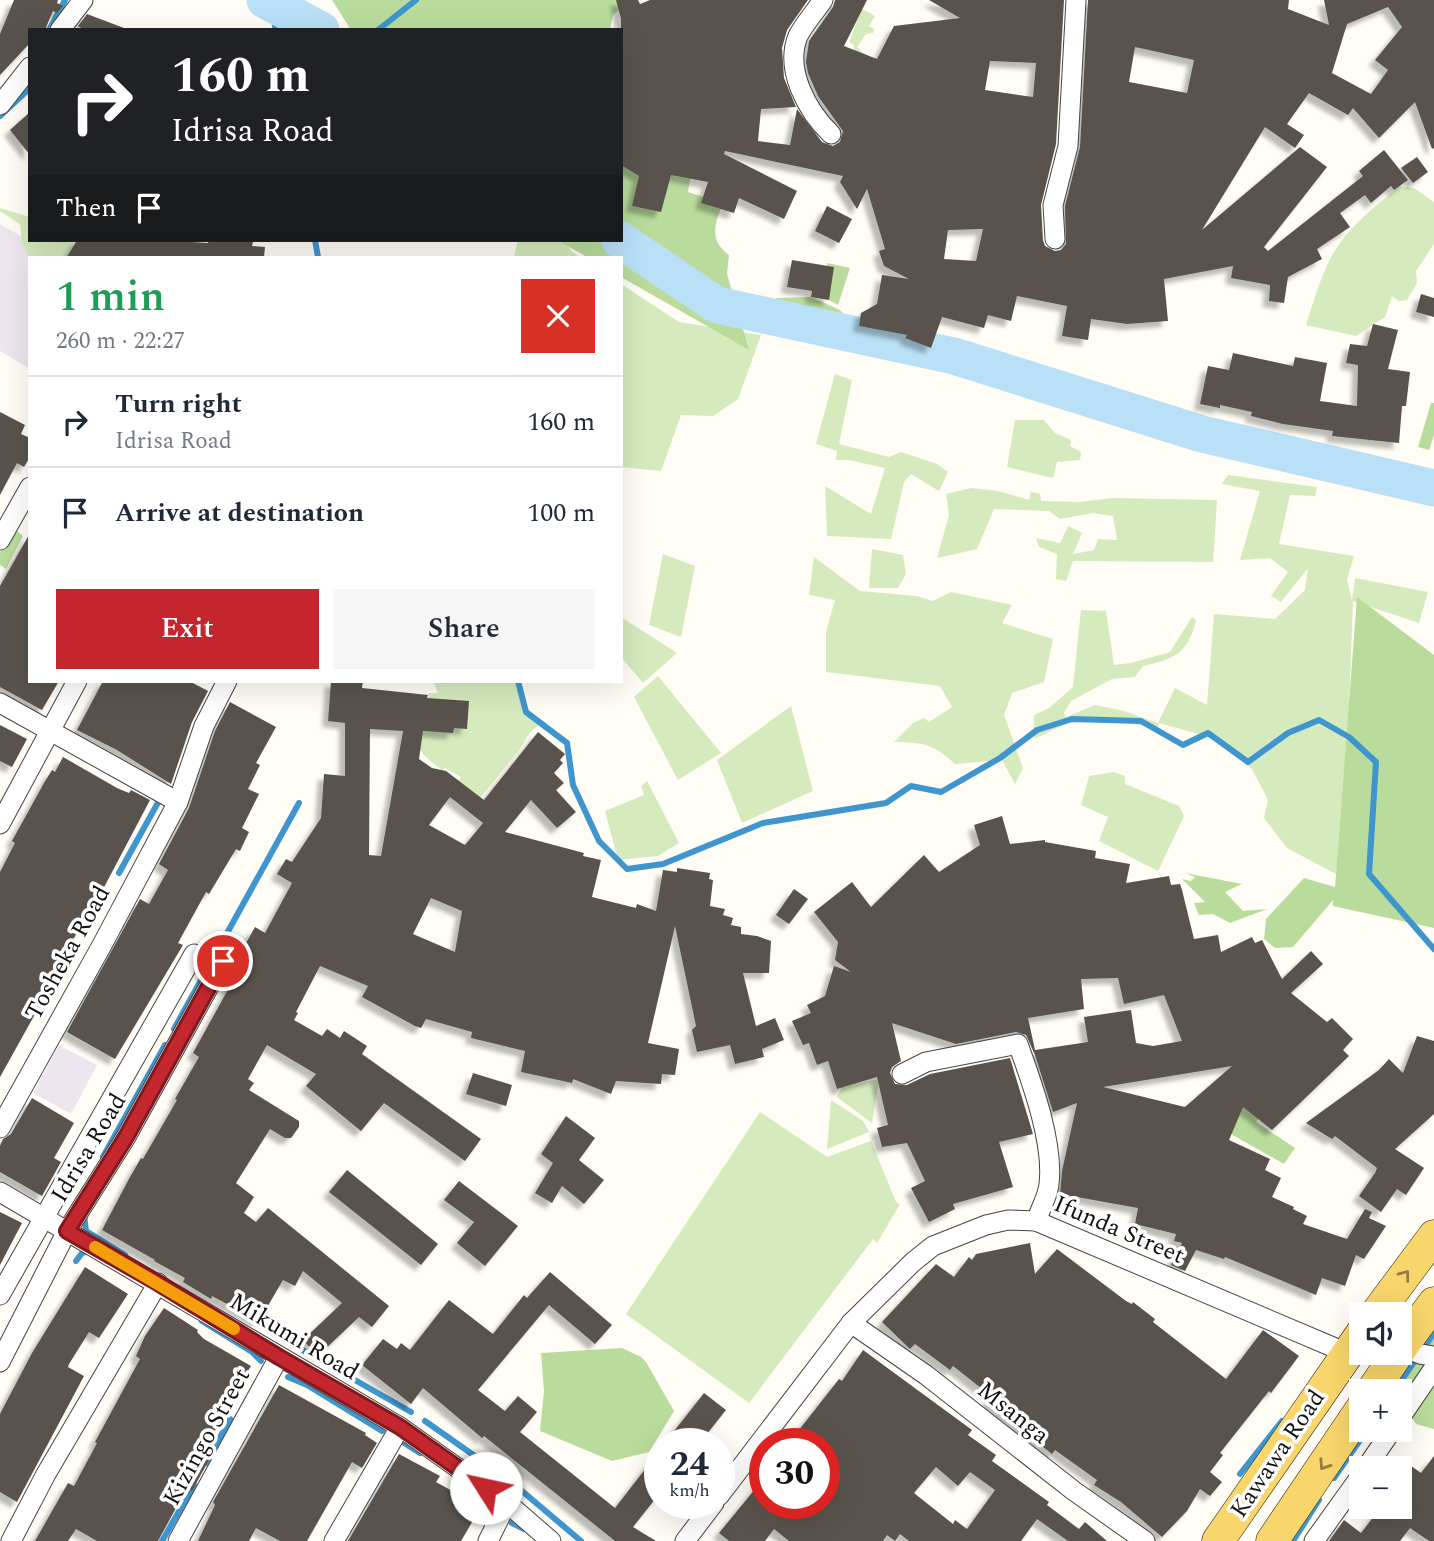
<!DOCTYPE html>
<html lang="en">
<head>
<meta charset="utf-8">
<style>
	:root { --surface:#fff; --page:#f6f6f7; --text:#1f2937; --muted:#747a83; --line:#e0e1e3; --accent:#c4262e }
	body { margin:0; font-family:Spectral,serif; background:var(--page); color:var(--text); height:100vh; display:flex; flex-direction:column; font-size:26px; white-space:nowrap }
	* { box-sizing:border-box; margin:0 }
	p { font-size:23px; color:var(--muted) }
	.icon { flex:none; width:38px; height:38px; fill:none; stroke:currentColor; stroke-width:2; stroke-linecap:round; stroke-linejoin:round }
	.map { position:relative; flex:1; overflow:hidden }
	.drawer { position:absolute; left:28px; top:256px; width:595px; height:427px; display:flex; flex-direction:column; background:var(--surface); border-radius:0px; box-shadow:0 7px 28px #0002 }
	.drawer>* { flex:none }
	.guide { position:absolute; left:28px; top:28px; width:595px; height:214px; border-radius:0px; box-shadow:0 7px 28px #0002; background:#202124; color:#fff; overflow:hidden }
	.tools { position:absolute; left:1349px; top:1302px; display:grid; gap:14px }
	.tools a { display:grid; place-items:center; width:63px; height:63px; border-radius:0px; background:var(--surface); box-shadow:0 7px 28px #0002; font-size:35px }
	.speed { position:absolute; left:644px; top:1428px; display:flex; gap:14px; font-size:35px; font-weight:700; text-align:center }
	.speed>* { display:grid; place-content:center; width:91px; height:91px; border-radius:50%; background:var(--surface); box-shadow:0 7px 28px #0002; line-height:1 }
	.speed small { font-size:18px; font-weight:400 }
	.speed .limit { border:10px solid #d22; background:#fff; color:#111 }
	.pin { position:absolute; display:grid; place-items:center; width:60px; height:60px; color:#fff; margin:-30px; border:4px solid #fff; border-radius:50%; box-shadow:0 2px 7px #0007 }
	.me { position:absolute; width:77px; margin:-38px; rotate:305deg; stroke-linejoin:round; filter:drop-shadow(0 0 5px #0008) }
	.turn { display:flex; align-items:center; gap:24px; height:147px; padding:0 28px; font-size:32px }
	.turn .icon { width:91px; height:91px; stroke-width:2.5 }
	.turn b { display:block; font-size:49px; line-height:60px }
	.then { display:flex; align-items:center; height:66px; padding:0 28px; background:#0003; gap:14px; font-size:26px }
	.round { display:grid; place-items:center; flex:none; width:74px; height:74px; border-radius:0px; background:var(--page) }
	.head { display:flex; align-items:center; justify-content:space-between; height:119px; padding:0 28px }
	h1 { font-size:42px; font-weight:600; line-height:52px; color:#1e9e55 }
	.action { display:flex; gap:14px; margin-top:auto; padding:14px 28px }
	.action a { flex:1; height:80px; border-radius:0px; background:var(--accent); color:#fff; font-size:28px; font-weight:600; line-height:80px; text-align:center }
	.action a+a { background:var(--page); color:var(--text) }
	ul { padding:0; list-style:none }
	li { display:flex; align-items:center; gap:21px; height:91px; padding:0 28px; border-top:2px solid var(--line) }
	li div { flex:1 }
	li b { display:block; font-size:26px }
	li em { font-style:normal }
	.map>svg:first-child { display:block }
	.industrial { fill:#eee6ef }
	.green { fill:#d5ebbd }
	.forest { fill:#b9dc9c }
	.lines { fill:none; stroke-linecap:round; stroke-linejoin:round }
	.stream { stroke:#3f96cf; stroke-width:6 }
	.river { stroke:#b9e0f7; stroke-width:37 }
	.building { fill:#5a524d; fill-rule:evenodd; filter:url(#shadow) }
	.street-casing { stroke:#444; stroke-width:21 }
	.primary-casing { stroke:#222; stroke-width:33 }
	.street { stroke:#fff; stroke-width:19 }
	.primary { stroke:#f9d66b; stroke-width:32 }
	.oneway { stroke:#917d42 }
	.route-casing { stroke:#7f191e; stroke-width:18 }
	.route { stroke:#c4262e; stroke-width:12 }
	.slow { stroke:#f59e0b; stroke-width:12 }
	.labels { text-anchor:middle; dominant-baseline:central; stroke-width:7; stroke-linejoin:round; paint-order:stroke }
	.street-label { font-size:24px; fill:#111; stroke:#fff }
</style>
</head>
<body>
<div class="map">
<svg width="1434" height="1541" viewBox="0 0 1434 1541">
	<defs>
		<filter id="shadow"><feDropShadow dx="-6" dy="6" stdDeviation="2" flood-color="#0004"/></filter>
	</defs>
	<rect width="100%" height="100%" fill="#fffdf5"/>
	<g class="industrial">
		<path d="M0,224L57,257H30V369L0,351Z"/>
		<path d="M59,1045L97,1065L71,1114L33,1093Z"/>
	</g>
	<g class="green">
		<path d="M862,9L875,16L869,26L874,29L873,33L866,34L857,47L865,55L852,62L854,45L849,42Z"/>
		<path d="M1399,186L1414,188L1434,202V244L1416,271L1417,283L1407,300L1399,301L1392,296L1385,317L1356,336L1306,325C1315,298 1323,266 1340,243C1356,221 1378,204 1399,186Z"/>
		<path d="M0,208L30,217V240H74L73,257L30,258L22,243L20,224L0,211Z"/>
		<path d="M518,240H564L571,251L580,257H514Z"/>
		<path d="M621,284L679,322L761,335L738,399L713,416L681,415L661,471L621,467Z"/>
		<path d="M835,374L852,380L839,444L889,457L901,452L937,464L948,472L939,491L911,474L904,482L891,539L827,536L825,486L871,514L885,468L849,460H836L837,451L816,444Z"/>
		<path d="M1015,420H1044L1055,433L1071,440L1070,446L1081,452L1080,460L1057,462L1053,478L1007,467Z"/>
		<path d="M1228,475L1317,487L1315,496L1290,495L1279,544L1354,556L1347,580L1352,600L1355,578L1428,592L1419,623L1353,601L1349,707L1336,874L1287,848L1264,818L1268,800L1252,769L1216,739L1159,723L1157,730L1124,721L1077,719L1034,739V715L1049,708L1073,687L1081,610L1106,611L1114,665L1131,663L1170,652L1192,617L1196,620C1188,654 1174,659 1143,666L1135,677L1112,679L1071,701L1064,713L1066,717L1095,705L1124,711L1158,723L1175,688L1207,705L1214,614L1275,619L1305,590L1308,568L1281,602L1271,596L1288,572L1270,558L1240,560L1260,491L1222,484Z"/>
		<path d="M971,488L998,491L1029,500L1031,492L1040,494L1041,501L1079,502L1113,498L1217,500L1213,562L1073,561L1066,581L1056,579L1057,554L1039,547L1036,538L1060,543L1068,526L1082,533L1073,554L1094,550L1098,539L1117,540L1113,516L1093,513L1060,519L1049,511L994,509L977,549L937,558L949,515L946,494Z"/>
		<path d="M872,549L903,555L906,574L898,588H869Z"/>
		<path d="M663,554L695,566L681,637L649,625Z"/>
		<path d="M814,557L860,591L916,596L933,601L951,592L1012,605L1002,623L1053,639L1044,682L1012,693L1004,715L1023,768L1015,784L1002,760L955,764C932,743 925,743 894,742L913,723L924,718L929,722L952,707L940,686L826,672V632L835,600L809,595Z"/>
		<path d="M621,617L677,653L643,683L621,657Z"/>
		<path d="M658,676L721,753L678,780L634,697Z"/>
		<path d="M433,681H517L525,711L537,722L538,726L531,731L520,749L472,808L448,798L461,777L445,768L442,770C427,759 417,750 411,732H424L429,693H438Z"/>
		<path d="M791,706L813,791L742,823L717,760Z"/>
		<path d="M1113,772L1125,776V784L1179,806L1184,816L1158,871L1099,841L1108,817L1081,805L1089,776Z"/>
		<path d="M647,781L679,843L658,856L618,860L605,811L644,795L641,786Z"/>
		<path d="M879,1079L872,1123L837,1097L842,1087Z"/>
		<path d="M831,1100L863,1121L869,1132L827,1149Z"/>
		<path d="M760,1112L827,1157L871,1141L896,1202L900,1204L877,1243L873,1239L749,1403L626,1314Z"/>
	</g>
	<g class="forest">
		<path d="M332,0H630L613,15L610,30H351Z"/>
		<path d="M621,151L691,173L688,192L723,203C715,223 708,240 729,255L727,274L749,350L621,277V257H587L557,240H621Z"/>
		<path d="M827,263L850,268L838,305L829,300Z"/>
		<path d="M811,297L840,310L861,333L840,336L786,320L776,298Z"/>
		<path d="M1431,403H1434V435L1429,450L1418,447Z"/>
		<path d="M10,525L23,536L6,569L0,565V553Z"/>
		<path d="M1357,597L1434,655V928L1333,906V900L1293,947L1275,948L1264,939L1266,919L1304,878L1335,887Z"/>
		<path d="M1185,873L1242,884L1225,892L1243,911L1267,909L1230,923L1213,914L1199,915L1194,903L1205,902L1182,879L1191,881L1195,877Z"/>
		<path d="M1274,1097L1256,1122L1295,1148L1284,1164L1229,1133L1194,1105Z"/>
		<path d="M1434,1319V1374L1430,1382L1434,1389V1429L1416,1424L1403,1405L1411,1395L1400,1399V1391H1391Z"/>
		<path d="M622,1348L641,1357L646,1362L674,1411L649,1452L612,1461L540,1431L544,1391L541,1353Z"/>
	</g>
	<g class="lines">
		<g class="stream">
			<path d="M270,3L276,30"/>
			<path d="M49,30L65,0"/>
			<path d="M378,30L416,0"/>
			<path d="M0,116L30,88"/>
			<path d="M315,240L318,257"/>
			<path d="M518,681L526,712L567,743L573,785L599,841L627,869L663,864L763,823L886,803L911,786L941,792L1000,758L1037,730L1072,719L1141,721L1183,745L1208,733L1248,762L1288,733L1319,720L1349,737L1376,762L1369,874L1434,949"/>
			<path d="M119,873L160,799L157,797"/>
			<path d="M174,1029L299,803"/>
			<path d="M103,1157L165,1045"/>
			<path d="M84,1214L86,1231L125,1255"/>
			<path d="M76,1261L82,1253L89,1251"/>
			<path d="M202,1321L252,1352L261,1361"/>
			<path d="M269,1331L411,1412"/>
			<path d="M288,1377L307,1385L382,1431"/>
			<path d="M1394,1391L1434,1333"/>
			<path d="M425,1421L509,1480L581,1541"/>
			<path d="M401,1441L420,1453"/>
			<path d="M206,1463L230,1419"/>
			<path d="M1240,1474L1282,1421"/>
			<path d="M1334,1478L1367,1430"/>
			<path d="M512,1523L524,1529"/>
			<path d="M162,1541L194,1485"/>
			<path d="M1293,1541L1319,1500"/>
		</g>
		<g class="river">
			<path d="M265,0L321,30"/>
			<path d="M620,240L717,305L954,356L1202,434L1434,488"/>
		</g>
	</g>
	<g class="building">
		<path d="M14,0H58L57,3L63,6L57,13L53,11L45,30H30V43L0,75V34Z"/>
		<path d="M616,0H638L640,4L650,0H808L787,30L782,48L784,78L796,107L761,109L758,141L790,145L797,109L822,142L833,146L840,142L843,131L818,96L808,73L806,62L809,41L833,7L835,0H867L844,46L877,59L894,26L960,18L929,0H1064L1056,144L1041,205L1043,240L1045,246L1055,251L1061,250L1066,244L1065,206L1080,147L1088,0H1289L1288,9L1329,25L1324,0H1434V148L1432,149L1415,102L1379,138L1353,108L1348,115L1309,93L1287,124L1304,135L1295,148L1265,127L1202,230L1300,147L1327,167L1264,247L1268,251L1363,176L1359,171L1384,150L1408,180L1394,190L1391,186L1371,203L1365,195L1340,213L1350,227L1317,249L1322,259L1288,277L1284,303L1269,301L1270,285L1231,278L1233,266L1164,279L1168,321L1127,324L1091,319L1088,340L1062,336L1067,306L1017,296L1011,321L988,315L984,328L942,317L931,348L905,338L907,335L859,326L861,313L877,304L882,275L909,279L884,266L879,251L885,249L867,189L857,209L840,182L843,176L725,151L724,154L797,191L784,219L739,198L734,213L701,203L708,182L671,175L661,212L632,206L639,176L621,165V19ZM1388,7L1402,27L1375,60L1388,70L1371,94L1332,73L1347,24ZM1135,47L1194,60L1187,93L1129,82ZM990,61L1036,63L1033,97L985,90ZM983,229L976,261L944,259L948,230Z"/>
		<path d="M87,14L124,28V30H85L78,26Z"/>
		<path d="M30,112V155L10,130Z"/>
		<path d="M1417,157L1428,172L1413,183L1401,168Z"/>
		<path d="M827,206L852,219L839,243L815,231Z"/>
		<path d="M77,240H160L208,243L209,240L224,242L225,240H242L253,242L252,246L265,247L264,257H67Z"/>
		<path d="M792,260L834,267L829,300L811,297L812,291L787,287Z"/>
		<path d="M1421,294L1434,298V317L1416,312Z"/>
		<path d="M1373,324L1398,330L1388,369L1410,372L1406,406H1402L1399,443L1332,436L1333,431L1283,424L1251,416L1252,412L1220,405V408L1200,404L1208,366L1229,370L1233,353L1293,366L1295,357L1327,363L1320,401L1357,406L1358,365L1346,363L1350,344L1367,346Z"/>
		<path d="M0,412L25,425L21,434L30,438V457L24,467L17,463L0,495Z"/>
		<path d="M30,533V681H59L42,710L0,687V586Z"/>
		<path d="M103,681H189L208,691L192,722L171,784L117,750L77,730Z"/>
		<path d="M331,681H363L362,688L428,695L427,698L469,701L467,729L454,728L453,733L423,731L419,759L432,768L446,771L484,800L538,732L565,754L560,760L563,763L554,773L564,783L556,790L576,812L557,828L531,800L505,832L584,853L583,856L601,860L592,897L636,908L637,904L656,911L663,870L677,872V868L710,873L709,879L713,880L710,906L725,909L723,915L733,918L731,925L741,927V934L757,936L771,941L769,973H743L756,1026L775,1018L784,1040L762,1049L764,1057L735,1064L730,1045L697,1052L692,1030L696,1026L675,926L648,1043L679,1049L675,1075L662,1074L661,1084L616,1081L611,1094L573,1079L572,1083L521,1072L525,1051L471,1038L472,1032L426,1019L421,1028L415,1026L362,997L368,986L320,966L296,1012L298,1013L294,1020L322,1036L327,1029L340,1038L344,1031L367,1046L362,1054L481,1139L465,1161L384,1103L361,1131L306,1086L316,1074L267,1045L248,1079L254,1083L249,1090L299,1121V1127L291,1138H285L270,1129L236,1183L254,1197L244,1213L256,1222L268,1208L389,1306L372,1327L359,1317L320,1354L302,1341L342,1303L303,1271L295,1286L283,1280L259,1321L212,1296L211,1299L183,1282L185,1278L154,1261L155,1260L102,1230L130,1177L141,1158L143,1159L177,1100L175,1099L199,1057L193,1053L246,957L240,954L255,927L265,933L292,883L277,874L286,859L292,862L321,818L324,774L345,776V723L328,721ZM370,729L403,731L381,856L369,855ZM450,797L483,823L465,845L429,825ZM431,898L462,911L455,952L413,934Z"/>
		<path d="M230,702L276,727L256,763L260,765L248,789L259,794L242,828L249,832L240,851L236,849L209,894L206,892L178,943L183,945L115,1059L67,1032L140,899L149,904L168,870L159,864L189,808L215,731Z"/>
		<path d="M0,725L27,739L12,767L0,761Z"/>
		<path d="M63,757L117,788L129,793L131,790L150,800L101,893L50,978L54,980L0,1077V872L15,843L12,841L44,783L52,770L55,772Z"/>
		<path d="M1002,816L1010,844L1045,840V842L1096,851L1095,858L1130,864L1126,883L1169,876L1171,885L1180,884L1182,890L1194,939L1218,935L1221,952L1252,937L1255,943L1262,940L1282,979L1311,951L1323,964L1291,993L1327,1022L1332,1018L1353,1039L1343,1050L1349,1056L1272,1130L1243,1107L1229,1140L1270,1159L1265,1170L1281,1178L1272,1197L1294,1207L1293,1209L1307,1216L1303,1224L1347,1239L1365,1209L1372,1212L1369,1218L1386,1226L1364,1259L1356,1255L1345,1286L1322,1278L1316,1295L1225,1257L1224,1259L1196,1250L1185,1271L1171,1265L1182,1243L1174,1241L1176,1234L1135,1224L1138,1208L1060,1194L1062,1171L1077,1103L1053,1112L1035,1055L1026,1035L1016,1032L956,1044L892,1023L901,1061L892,1067L890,1073L895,1084L907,1085L930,1074L1010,1058L1033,1134L999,1142L1013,1187L953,1204L955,1209L929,1222L911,1188L925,1181L907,1143L882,1147L877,1128L888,1125L877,1077L837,1089L828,1061L817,1065L809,1043L803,1045L792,1021L811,1013L807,1005L825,996L834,966L851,972L835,960L838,942L814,912L852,882L871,907L924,855L939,872L980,845L974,825ZM1118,978L1124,1004L1164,995L1182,1041L1153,1046L1136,1043L1131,1010L1084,1017L1088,1042L1035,1050L1028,1018L1084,1009L1081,979ZM1232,1066L1185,1107L1103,1087Z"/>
		<path d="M794,889L808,899L789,924L776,915Z"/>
		<path d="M1417,1036L1434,1041V1114L1395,1149L1424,1168L1406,1195L1397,1189L1381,1212L1359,1196L1375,1173L1377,1168L1335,1136L1332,1139L1306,1123L1379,1070L1389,1059L1403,1073Z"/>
		<path d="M473,1073L512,1085L506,1106L466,1094Z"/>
		<path d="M32,1098L74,1123L54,1158L61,1162L42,1196L0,1172V1146L3,1139L11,1134Z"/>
		<path d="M566,1116L595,1138L579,1160L604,1180L584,1204L562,1186L552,1203L535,1193L553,1163L541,1154Z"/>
		<path d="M347,1170L438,1244L421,1265L329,1192Z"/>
		<path d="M459,1181L518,1226L485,1266L457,1243L474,1222L444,1200Z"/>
		<path d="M0,1212L22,1223L0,1265Z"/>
		<path d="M1030,1243L1035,1274L1057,1249L1126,1301L1132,1304L1133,1302L1155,1319L1153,1322L1226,1379L1263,1330L1299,1356L1271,1393L1269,1391L1220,1453L1223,1455L1210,1472L1222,1482L1210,1496L1200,1489L1187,1511L1162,1537L1121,1502L1094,1485L1097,1480L1055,1450L1052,1454L987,1403L991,1396L953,1366L950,1370L915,1344L910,1349L882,1322L936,1264L954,1277L969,1257L972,1260L976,1254Z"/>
		<path d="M85,1267L128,1294L99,1338L89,1332L69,1364L68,1367L84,1376L17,1502L0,1492V1414L32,1353Z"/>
		<path d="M550,1272L612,1325L595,1344L549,1305L478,1390L505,1411L518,1396L537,1412L520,1432L615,1508L660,1450V1493L633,1527L656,1541H615L484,1436L482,1438L423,1388L411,1404L362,1365L383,1339L397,1349L401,1343L410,1350L449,1300L493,1334L524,1295L527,1298Z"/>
		<path d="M164,1308L198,1330L197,1332L204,1339L251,1366L232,1397L235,1398L201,1453L210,1458L192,1491L187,1488L158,1541H97L76,1529L68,1541H35L68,1483L74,1486L97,1443L95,1442L140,1359L136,1356L145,1336Z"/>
		<path d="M863,1350L972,1430L968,1435L996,1455L992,1461L1049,1502L1047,1505L1079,1529L1085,1522L1107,1541H1068L1037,1519L1021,1541H909L900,1534L895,1541L887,1535L883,1541H789L774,1529L765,1541H729L719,1533L765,1477V1503H824V1444H788L839,1379L842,1381ZM936,1467L958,1486L970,1472L995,1490L967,1529L955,1520L953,1524L914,1493Z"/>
		<path d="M279,1385L366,1433L365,1435L377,1443L362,1468L352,1462L307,1541H280L256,1528L249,1541H198L215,1505L213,1502Z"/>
		<path d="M704,1393L726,1410L699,1444H664Z"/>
		<path d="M399,1454L440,1476L436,1482L481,1507L461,1541H348Z"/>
		<path d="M1434,1456V1541H1429L1410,1528L1400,1541H1329L1344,1520L1361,1533L1381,1507H1400V1458L1421,1473Z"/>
	</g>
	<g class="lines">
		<defs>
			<g id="street">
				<path d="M823,0C815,12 804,24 798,36C784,70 808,112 831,134"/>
				<path d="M60,30L83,0"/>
				<path d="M0,105L30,67"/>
				<path d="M1055,239L1053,205L1068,146L1076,0"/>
				<path d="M0,540L30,487"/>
				<path d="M0,703L178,802"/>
				<path d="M0,824L77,681"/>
				<path d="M902,1074L926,1062L1018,1044C1032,1083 1054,1143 1049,1184C1048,1196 1040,1210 1036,1221"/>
				<path d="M0,1128L102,945L178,802L204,726L227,681"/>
				<path d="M0,1192L400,1427L507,1503L551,1541"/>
				<path d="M0,1295L194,954"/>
				<path d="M851,1323L926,1375L1074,1491L1145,1541"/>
				<path d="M1402,1347L1420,1354L1434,1356"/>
				<path d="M0,1362L67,1231L126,1137L223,961"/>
				<path d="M1400,1418L1434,1368"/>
				<path d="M1366,1468L1392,1430"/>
				<path d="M719,1496L851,1323L913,1262L933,1246L986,1225L1008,1220L1036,1221L1347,1353"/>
				<path d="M11,1541L46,1474L158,1283"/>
				<path d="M178,1541L279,1357"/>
				<path d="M334,1541L400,1427"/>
				<path d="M488,1541L507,1503"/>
				<path d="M685,1541L714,1503"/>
				<path d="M1314,1541L1362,1474"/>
			</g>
			<g id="primary">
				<path d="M1376,1314L1434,1236"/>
				<path d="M1400,1349L1434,1303"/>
				<path d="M1372,1391L1398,1353"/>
				<path d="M1218,1541L1362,1333"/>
				<path d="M1272,1541L1362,1408"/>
			</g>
		</defs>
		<use href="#street" class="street-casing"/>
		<use href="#primary" class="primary-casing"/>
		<use href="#street" class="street"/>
		<use href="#primary" class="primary"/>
	</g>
	<defs><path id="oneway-chevron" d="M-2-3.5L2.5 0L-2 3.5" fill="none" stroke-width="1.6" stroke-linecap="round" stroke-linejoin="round" transform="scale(1.75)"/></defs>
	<g class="oneway">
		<use href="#oneway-chevron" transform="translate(1405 1275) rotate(-53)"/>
		<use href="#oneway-chevron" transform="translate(1324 1465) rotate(123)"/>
	</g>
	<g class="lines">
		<defs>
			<path id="route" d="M223,961L126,1137L67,1231L158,1283L279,1357L400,1427L486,1488"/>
		</defs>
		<use href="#route" class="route-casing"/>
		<use href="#route" class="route"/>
		<path class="slow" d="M95,1247L234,1329"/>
	</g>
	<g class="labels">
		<g class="street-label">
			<text transform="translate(68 953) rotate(-61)">Tosheka Road</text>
			<text transform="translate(89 1148) rotate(-59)">Idrisa Road</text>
			<text transform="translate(1119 1230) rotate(23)">Ifunda Street</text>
			<text transform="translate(294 1337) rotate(31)">Mikumi Road</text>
			<text transform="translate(1013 1413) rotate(39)">Msanga</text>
			<text transform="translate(207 1437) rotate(-61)">Kizingo Street</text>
			<text transform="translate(1278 1454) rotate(-56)">Kawawa Road</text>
		</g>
	</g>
</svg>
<div class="tools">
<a><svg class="icon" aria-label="sound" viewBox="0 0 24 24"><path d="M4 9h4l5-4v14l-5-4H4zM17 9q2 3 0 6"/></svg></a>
<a>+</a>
<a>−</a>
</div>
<div class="speed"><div>24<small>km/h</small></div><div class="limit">30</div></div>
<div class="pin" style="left:223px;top:961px;background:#d93025"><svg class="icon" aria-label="arrive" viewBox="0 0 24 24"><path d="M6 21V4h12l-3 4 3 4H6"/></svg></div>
<svg class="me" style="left:486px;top:1488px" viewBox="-20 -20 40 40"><circle r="19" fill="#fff"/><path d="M0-13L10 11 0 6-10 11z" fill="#c4262e"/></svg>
<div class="guide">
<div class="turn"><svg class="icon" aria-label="right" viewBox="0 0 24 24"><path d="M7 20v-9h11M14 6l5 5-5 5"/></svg><div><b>160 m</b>Idrisa Road</div></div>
<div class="then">Then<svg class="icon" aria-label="arrive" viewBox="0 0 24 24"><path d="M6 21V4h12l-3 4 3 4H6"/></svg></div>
</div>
<section class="drawer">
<div class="head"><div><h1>1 min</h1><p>260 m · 22:27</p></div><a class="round" style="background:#d93025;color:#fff"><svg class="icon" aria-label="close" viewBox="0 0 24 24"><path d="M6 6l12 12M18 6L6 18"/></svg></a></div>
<ul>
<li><svg class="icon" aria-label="right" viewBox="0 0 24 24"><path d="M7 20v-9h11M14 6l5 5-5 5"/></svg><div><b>Turn right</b><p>Idrisa Road</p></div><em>160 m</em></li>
<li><svg class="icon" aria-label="arrive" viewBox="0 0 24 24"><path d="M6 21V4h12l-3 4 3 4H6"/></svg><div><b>Arrive at destination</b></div><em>100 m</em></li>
</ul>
<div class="action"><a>Exit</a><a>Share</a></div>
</section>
</div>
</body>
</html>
